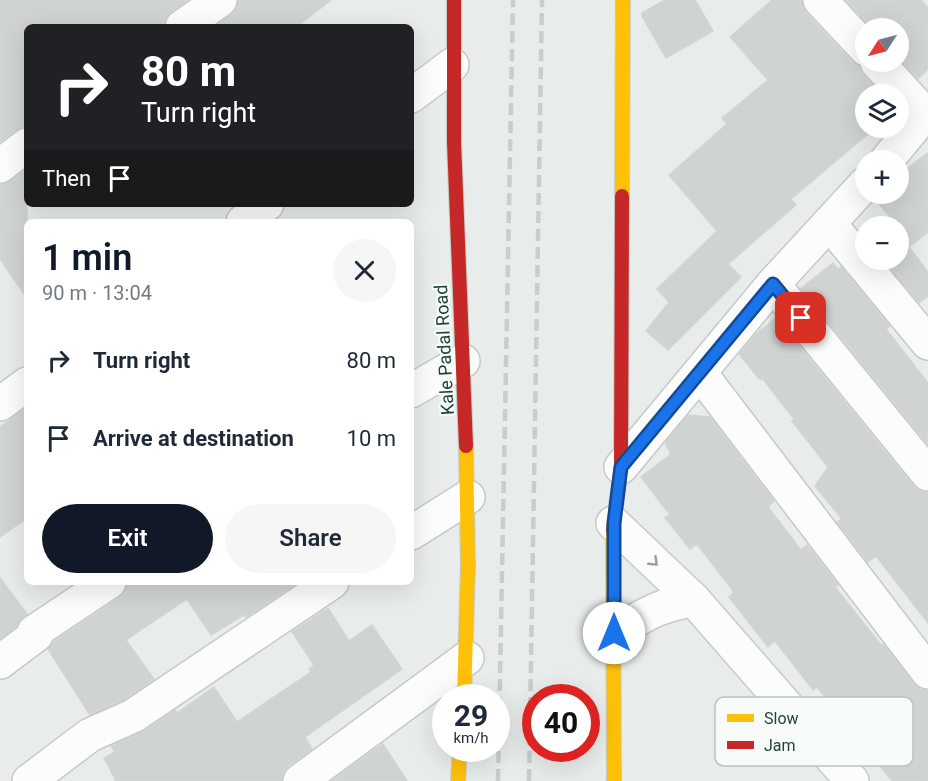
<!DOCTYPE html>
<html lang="en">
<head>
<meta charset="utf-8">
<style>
	:root { --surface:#fff; --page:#f6f6f7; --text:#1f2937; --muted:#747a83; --accent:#111827 }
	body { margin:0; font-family:Roboto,sans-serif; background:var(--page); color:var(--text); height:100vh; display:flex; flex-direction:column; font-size:22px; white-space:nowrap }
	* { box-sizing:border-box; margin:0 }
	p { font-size:20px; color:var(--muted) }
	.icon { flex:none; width:33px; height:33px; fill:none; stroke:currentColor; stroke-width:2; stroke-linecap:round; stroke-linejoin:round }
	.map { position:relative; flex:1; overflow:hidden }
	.side { position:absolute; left:24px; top:219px; width:390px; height:366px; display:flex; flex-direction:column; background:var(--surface); border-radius:9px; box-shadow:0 6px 24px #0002 }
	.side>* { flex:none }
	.banner { position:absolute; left:24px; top:24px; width:390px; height:183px; border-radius:9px; box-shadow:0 6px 24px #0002; background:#202124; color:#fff; overflow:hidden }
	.needle { width:39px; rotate:234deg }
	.fabs { position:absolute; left:855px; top:18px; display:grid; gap:12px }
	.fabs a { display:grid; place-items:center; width:54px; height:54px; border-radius:50%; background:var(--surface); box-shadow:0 6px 24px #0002; font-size:30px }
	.speed { position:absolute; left:432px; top:684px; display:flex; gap:12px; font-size:30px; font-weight:700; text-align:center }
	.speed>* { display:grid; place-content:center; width:78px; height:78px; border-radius:50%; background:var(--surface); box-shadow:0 6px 24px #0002; line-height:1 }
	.speed small { font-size:15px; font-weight:400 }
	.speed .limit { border:9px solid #d22; background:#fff; color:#111 }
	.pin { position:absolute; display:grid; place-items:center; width:51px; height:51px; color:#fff; margin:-26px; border-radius:12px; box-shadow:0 3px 9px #0006 }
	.me { position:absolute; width:66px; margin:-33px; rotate:0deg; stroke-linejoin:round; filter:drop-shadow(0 0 4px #0008) }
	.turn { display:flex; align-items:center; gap:21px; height:126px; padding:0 18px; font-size:27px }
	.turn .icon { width:78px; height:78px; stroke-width:2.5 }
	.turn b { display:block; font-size:42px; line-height:51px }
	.then { display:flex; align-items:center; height:57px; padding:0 18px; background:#0003; gap:12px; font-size:22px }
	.round { display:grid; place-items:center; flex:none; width:63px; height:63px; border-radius:32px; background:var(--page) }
	.overview { display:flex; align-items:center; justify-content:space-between; height:102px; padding:0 18px }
	h1 { font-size:36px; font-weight:600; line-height:45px; color:var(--accent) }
	.primary-button { display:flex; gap:12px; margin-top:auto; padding:12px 18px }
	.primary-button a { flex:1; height:69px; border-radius:36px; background:var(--accent); color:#fff; font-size:24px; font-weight:600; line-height:69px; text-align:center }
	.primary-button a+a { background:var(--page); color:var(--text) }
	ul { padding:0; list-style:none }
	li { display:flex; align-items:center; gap:18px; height:78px; padding:0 18px }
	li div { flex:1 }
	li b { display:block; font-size:22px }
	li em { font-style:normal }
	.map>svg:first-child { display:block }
	.building { fill:#cfd4d2; stroke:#d1d6d4; stroke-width:1.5 }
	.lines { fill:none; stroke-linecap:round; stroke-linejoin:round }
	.street-casing { stroke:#c5cac8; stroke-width:36 }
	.slow-casing { stroke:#c3cbc8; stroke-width:16 }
	.jam-casing { stroke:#c3cbc8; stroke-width:16 }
	.street { stroke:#fcfcfc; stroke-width:33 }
	.slow { stroke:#ffc107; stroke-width:14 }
	.jam { stroke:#c62828; stroke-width:14 }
	.rail { stroke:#c9cdcc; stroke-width:4.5; stroke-dasharray:12 6; stroke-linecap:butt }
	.oneway { stroke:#909f9b }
	.route-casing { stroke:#114b97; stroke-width:15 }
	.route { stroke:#1a73e8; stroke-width:10 }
	.labels { text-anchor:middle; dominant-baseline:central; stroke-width:4.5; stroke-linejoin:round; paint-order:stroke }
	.street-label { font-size:18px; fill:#24423a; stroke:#f7fbf9 }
	.key { fill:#f7fbf9; stroke:#b8c4c0; stroke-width:1.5 }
	.key-label { font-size:16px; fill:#24423a }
</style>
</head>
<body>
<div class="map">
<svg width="928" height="781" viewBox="0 0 928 781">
	<rect width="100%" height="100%" fill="#e8edeb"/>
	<g class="building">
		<path d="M0,0H188L171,12L165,19L164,27H27V127L16,130L0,142Z"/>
		<path d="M238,0H331L296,27H214L231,15L237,8Z"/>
		<path d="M665,0H695L713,31L666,58L642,16V13Z"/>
		<path d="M772,0H802L806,13L852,62L859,66L863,75L881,94H866V128H875L791,199L796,205L728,264L741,277L668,350L646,331L669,302L657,289L717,231L669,175L727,124L722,118L768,80L730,37Z"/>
		<path d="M846,0H921L928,8V69L918,79L898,58V28H872Z"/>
		<path d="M928,153V232L909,247L928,272V296L919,303L883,260H898V226H878L889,216L876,200L881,194H898V175Z"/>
		<path d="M27,169V298L0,259V184L11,181Z"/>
		<path d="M833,263L838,269L841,267L890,326L886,329L928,383V444L801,288Z"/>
		<path d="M776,318L913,486L921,491L928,492V623L876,556L868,562L837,522L842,519L815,486L828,467L792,421L794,419L762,378L760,380L739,354L756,334Z"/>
		<path d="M27,407V518L0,537V427Z"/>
		<path d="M688,415L710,417L774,501L768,507L801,550L807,545L838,585L835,587L881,645L883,644L914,684L920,689L928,690V781H892L817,687L813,690L775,641L768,647L729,597L734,592L697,544L690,549L665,518L670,515L641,477L671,454L665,443Z"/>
		<path d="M0,578L27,614L17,626L0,639Z"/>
		<path d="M128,582H298L246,617L244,615L211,635L187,599L126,640L154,679L124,700L90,715L48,649L53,642L119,598L125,591Z"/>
		<path d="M328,608L349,641L372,625L402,669L305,737L312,749L288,766L283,773L282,781H116L104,758L115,752L111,746L143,732L175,710L177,713L214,687L237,722L311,672L309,669L314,665L292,632Z"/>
		<path d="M383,744L407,781H332L375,749Z"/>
	</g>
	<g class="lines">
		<defs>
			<g id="street">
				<path d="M820,0L866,49"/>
				<path d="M182,27L220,0"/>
				<path d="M877,62L925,114"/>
				<path d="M411,96L452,65"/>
				<path d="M887,160L928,110"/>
				<path d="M0,166L27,145"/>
				<path d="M243,222L267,204"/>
				<path d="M829,223L928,343"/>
				<path d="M773,284L928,474"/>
				<path d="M700,373L928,672"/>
				<path d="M411,391L463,361"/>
				<path d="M0,404L27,384"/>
				<path d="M621,467L773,284L866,183"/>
				<path d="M613,523L694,600L852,781"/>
				<path d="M411,533L468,497"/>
				<path d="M614,633C643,616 660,604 694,600"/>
				<path d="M0,662L36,635L34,632L109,582"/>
				<path d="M29,781L90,735L133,716L332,582"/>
				<path d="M300,781L467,658"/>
			</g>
			<g id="slow">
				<path d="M622,196L623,0"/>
				<path d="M613,530L614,781"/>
				<path d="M464,698L468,566L466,446"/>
				<path d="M458,781L460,748"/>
			</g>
			<g id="jam">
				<path d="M454,0V142L466,446"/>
				<path d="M613,530L621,467L622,196"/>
			</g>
		</defs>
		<use href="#street" class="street-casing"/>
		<use href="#slow" class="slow-casing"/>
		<use href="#jam" class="jam-casing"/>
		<use href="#street" class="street"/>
		<use href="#slow" class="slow"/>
		<use href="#jam" class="jam"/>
		<g class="rail">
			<path d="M498,781L513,0"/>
			<path d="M529,781L542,0"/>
		</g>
	</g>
	<defs><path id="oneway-chevron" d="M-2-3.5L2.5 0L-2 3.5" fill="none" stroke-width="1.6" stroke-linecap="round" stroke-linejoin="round" transform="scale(1.5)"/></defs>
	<use class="oneway" href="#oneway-chevron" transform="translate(654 562) rotate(44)"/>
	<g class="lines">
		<defs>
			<path id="route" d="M614,633V523L621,467L773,284L801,318"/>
		</defs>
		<use href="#route" class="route-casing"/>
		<use href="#route" class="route"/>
	</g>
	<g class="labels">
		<g class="street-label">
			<text transform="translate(444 350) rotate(-93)">Kale Padal Road</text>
		</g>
	</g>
	<rect x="715" y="697" width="198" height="69" rx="9" class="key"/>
	<rect x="727" y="714" width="27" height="8" fill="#ffc107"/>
	<rect x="727" y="741" width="27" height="8" fill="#c62828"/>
	<g class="key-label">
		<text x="764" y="724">Slow</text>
		<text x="764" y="751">Jam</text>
	</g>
</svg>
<div class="fabs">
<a><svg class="needle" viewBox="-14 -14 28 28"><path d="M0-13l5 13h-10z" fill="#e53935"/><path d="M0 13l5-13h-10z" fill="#747a83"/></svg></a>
<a><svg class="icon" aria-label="layers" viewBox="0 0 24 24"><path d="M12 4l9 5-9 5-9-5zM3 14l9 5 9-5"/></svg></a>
<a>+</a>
<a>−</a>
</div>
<div class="speed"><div>29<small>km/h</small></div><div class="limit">40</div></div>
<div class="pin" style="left:801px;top:318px;background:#d93025"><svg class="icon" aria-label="arrive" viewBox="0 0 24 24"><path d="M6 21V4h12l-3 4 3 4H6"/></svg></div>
<svg class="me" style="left:614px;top:633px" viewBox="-20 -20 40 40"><circle r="19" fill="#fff"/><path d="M0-13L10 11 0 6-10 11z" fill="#1a73e8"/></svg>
<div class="banner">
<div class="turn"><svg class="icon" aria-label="right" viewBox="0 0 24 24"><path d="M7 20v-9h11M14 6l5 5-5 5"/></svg><div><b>80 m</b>Turn right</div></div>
<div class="then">Then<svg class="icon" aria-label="arrive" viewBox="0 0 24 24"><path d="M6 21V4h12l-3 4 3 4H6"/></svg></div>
</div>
<section class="side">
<div class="overview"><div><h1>1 min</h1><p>90 m · 13:04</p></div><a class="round"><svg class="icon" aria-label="close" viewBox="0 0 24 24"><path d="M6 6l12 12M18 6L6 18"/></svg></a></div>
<ul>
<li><svg class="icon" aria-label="right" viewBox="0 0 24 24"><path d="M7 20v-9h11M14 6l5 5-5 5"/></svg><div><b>Turn right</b></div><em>80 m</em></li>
<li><svg class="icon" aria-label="arrive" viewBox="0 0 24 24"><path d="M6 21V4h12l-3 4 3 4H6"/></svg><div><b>Arrive at destination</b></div><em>10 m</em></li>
</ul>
<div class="primary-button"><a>Exit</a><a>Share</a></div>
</section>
</div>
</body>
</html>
